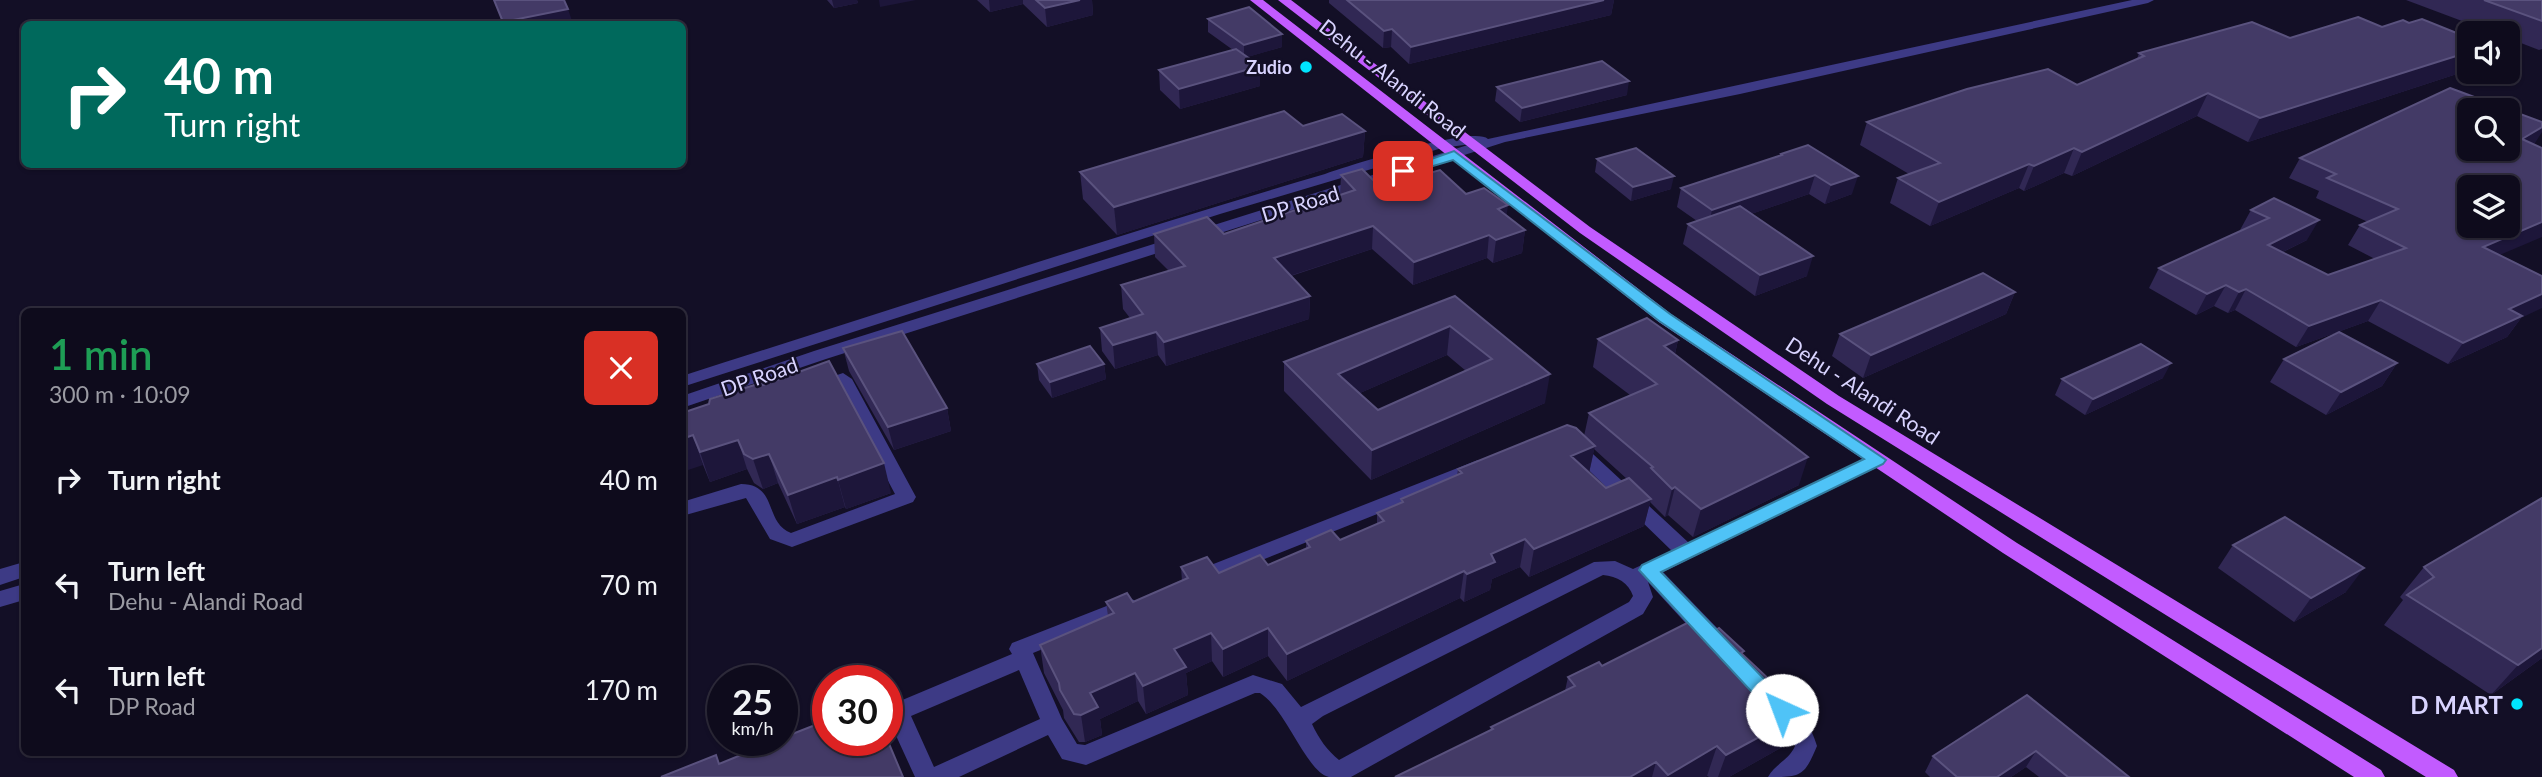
<!DOCTYPE html>
<html lang="en">
<head>
<meta charset="utf-8">
<style>
	:root { --surface:#0e0b1c; --page:#1c1929; --text:#f1f3f6; --muted:#9b9ba3; --line:#2e2b3b }
	body { margin:0; font-family:Lato,sans-serif; background:var(--page); color:var(--text); height:100vh; display:flex; flex-direction:column; font-size:26px; white-space:nowrap }
	* { box-sizing:border-box; margin:0 }
	p { font-size:23px; color:var(--muted) }
	.icon { flex:none; width:38px; height:38px; fill:none; stroke:currentColor; stroke-width:2; stroke-linecap:round; stroke-linejoin:round }
	.map { position:relative; flex:1; overflow:hidden }
	.side { position:absolute; left:21px; top:308px; width:665px; height:448px; display:flex; flex-direction:column; background:var(--surface); border-radius:10px; box-shadow:0 2px 5px #0004,0 0 0 2px var(--line) }
	.side>* { flex:none }
	.hud { position:absolute; left:21px; top:21px; width:665px; height:147px; border-radius:10px; box-shadow:0 2px 5px #0004,0 0 0 2px var(--line); background:#00695c; color:#fff; overflow:hidden }
	.buttons { position:absolute; left:2457px; top:21px; display:grid; gap:14px }
	.buttons a { display:grid; place-items:center; width:63px; height:63px; border-radius:10px; background:var(--surface); box-shadow:0 2px 5px #0004,0 0 0 2px var(--line); font-size:35px }
	.speed { position:absolute; left:707px; top:665px; display:flex; gap:14px; font-size:35px; font-weight:700; text-align:center }
	.speed>* { display:grid; place-content:center; width:91px; height:91px; border-radius:50%; background:var(--surface); box-shadow:0 2px 5px #0004,0 0 0 2px var(--line); line-height:1 }
	.speed small { font-size:18px; font-weight:400 }
	.speed .limit { border:10px solid #d22; background:#fff; color:#111 }
	.pin { position:absolute; display:grid; place-items:center; width:60px; height:60px; color:#fff; margin:-30px; border-radius:14px; box-shadow:0 4px 10px #0006 }
	.me { position:absolute; width:77px; margin:-38px; rotate:317deg; stroke-linejoin:round; filter:drop-shadow(0 0 5px #0008) }
	.turn { display:flex; align-items:center; gap:24px; height:147px; padding:0 28px; font-size:32px }
	.turn .icon { width:91px; height:91px; stroke-width:2.5 }
	.turn b { display:block; font-size:49px; line-height:60px }
	.round { display:grid; place-items:center; flex:none; width:74px; height:74px; border-radius:10px; background:var(--page) }
	.summary { display:flex; align-items:center; justify-content:space-between; height:119px; padding:0 28px }
	h1 { font-size:42px; font-weight:600; line-height:52px; color:#1e9e55 }
	ul { padding:0; list-style:none }
	li { display:flex; align-items:center; gap:21px; height:105px; padding:0 28px }
	li div { flex:1 }
	li b { display:block; font-size:26px }
	li em { font-style:normal }
	.map>svg:first-child { display:block }
	.lines { fill:none; stroke-linecap:round; stroke-linejoin:round }
	.minor { fill:#3d3a85; fill-rule:evenodd }
	.major { fill:#c25bff; fill-rule:evenodd }
	.wall { fill:#312854; fill-rule:evenodd }
	.shaded-wall { fill:#1d163a }
	.building { fill:#433a66; stroke:#5a527e; stroke-width:2; fill-rule:evenodd }
	.route { fill:#4fc3f7; stroke:#337fa1; stroke-width:2 }
	.poi-dot { fill:#00e5ff; stroke:#130f26; stroke-width:2.5 }
	.labels { text-anchor:middle; dominant-baseline:central; stroke-width:5; stroke-linejoin:round; paint-order:stroke }
	.far-poi-label { font-size:18px; font-weight:bold; fill:#d9d4ff; stroke:#130f26; text-anchor:end }
	.street-label { font-size:21px; fill:#d9d4ff; stroke:#130f26 }
	.near-poi-label { font-size:24px; font-weight:bold; fill:#d9d4ff; stroke:#130f26; text-anchor:end }
</style>
</head>
<body>
<div class="map">
<svg width="2542" height="777" viewBox="0 0 2542 777">
	<rect width="100%" height="100%" fill="#130f26"/>
	<g class="lines">
		<g class="minor">
			<path d="M2132,0H2154L2148,3L1740,94L1505,142L826,359L682,408V396L814,351L1471,144L1442,148L1220,214L682,387V376C896,308 1110,237 1325,174C1350,166 1472,125 1488,139Z"/>
			<path d="M843,373L852,379L916,497L913,502L792,547L770,539L746,498L682,516V502L741,484C778,484 764,523 791,533L895,494L838,387L817,394L808,388L811,384Z"/>
			<path d="M1574,440L1580,442L1689,543L1870,456H1884L1886,460L1884,464L1663,572L1719,630L1722,636L1719,642L1711,644L1703,642L1648,582L1653,597L1643,614L1351,777C1344,777 1335,777 1329,777C1306,772 1287,710 1260,693H1255L1086,765L1062,759L1048,735L959,777H915L887,716V695L900,701L1012,654L1009,649L1012,643L1127,598L1134,600L1137,606L1134,612L1033,653L1062,719L1077,744L1085,745L1253,675L1282,684L1301,707L1594,562L1615,561L1633,569L1672,551L1568,450L1565,446L1568,442ZM1603,575C1617,576 1629,583 1633,596L1629,602L1339,760C1327,750 1319,739 1312,724L1323,716ZM1019,670L1040,719L934,767L911,716Z"/>
			<path d="M1478,460L1485,461L1487,466L1485,471L1202,584L1195,587L1188,584L1185,579L1188,574Z"/>
			<path d="M24,562V577L0,585V569Z"/>
			<path d="M24,584V600L0,607V591Z"/>
			<path d="M1778,698C1799,705 1811,726 1817,746C1804,777 1801,777 1768,777C1775,764 1789,760 1795,746L1791,735L1767,707L1770,701Z"/>
		</g>
		<g class="major">
			<path d="M1250,0H1263L1671,314L2017,543L2381,770L2385,777H2354L2003,553L1659,322Z"/>
			<path d="M1278,0H1291L1590,227L1839,396L2454,770L2458,777H2426L1827,404L1580,233Z"/>
		</g>
	</g>
	<g class="wall">
		<path d="M827,0H857L858,3L834,8Z"/>
		<path d="M977,0H1092L1093,15L1047,27L1023,4L990,12Z"/>
		<path d="M1329,0H1614L1611,15L1409,64L1391,47L1383,48L1329,3Z"/>
		<path d="M2406,0H2542V49L2539,50L2508,38V33H2494Z"/>
		<path d="M1208,19L1282,47L1247,57L1260,86L1180,109L1160,90L1159,70L1233,50L1208,32Z"/>
		<path d="M2409,23L2469,38V44L2468,46L2469,47V63L2463,72L2248,142L2197,116L2072,176L2064,173L2024,191L2019,188L1930,226L1890,203L1898,178L1909,174L1860,145L1867,122L2077,85L2137,59L2139,53L2290,38Z"/>
		<path d="M1497,87L1627,95L1520,122L1495,101Z"/>
		<path d="M1303,126L1365,131L1363,157L1117,235L1083,199L1080,172Z"/>
		<path d="M2535,143L2533,144L2499,255L2521,318L2507,337L2448,364L2368,321L2296,347L2235,310L2228,313L2214,306L2196,315L2149,288L2159,268L2242,231L2240,230L2251,210L2274,198L2307,240L2283,252L2328,275L2375,259L2348,245L2360,225L2368,222L2316,198L2319,191L2289,178L2300,158Z"/>
		<path d="M1781,154L1852,194L1825,204L1809,194L1751,214L1807,276L1755,296L1683,244L1688,224L1697,221L1677,207L1681,188L1780,156Z"/>
		<path d="M1597,159L1671,189L1631,201L1595,172Z"/>
		<path d="M1341,175L1380,187L1466,194L1506,215L1525,230L1522,253L1493,263L1487,258L1413,285L1372,249L1291,276L1310,296L1309,319L1166,366L1158,355L1115,369L1102,351L1100,328L1130,318L1123,309L1121,285L1169,271L1155,257L1154,234H1224L1340,195Z"/>
		<path d="M2015,292L2006,314L1863,378L1832,356L1840,334Z"/>
		<path d="M1455,296L1545,403L1371,480L1284,391V362ZM1447,355L1466,371L1378,410L1360,393Z"/>
		<path d="M1598,339L1678,340L1675,354L1799,485L1693,537L1668,515L1665,517L1650,502L1644,526L1529,577L1520,567L1492,579L1490,590L1464,602L1460,598L1287,681L1268,656L1223,677L1212,661L1186,673L1188,695L1146,714L1138,701L1100,719L1102,735L1085,742H1079L1064,718L1063,710L1044,673L1040,645L1108,616L1106,602H1133L1182,581L1181,567L1219,573L1268,565L1306,549V541L1340,540L1377,524V513L1401,503V499L1457,475L1458,469L1584,436L1589,413L1630,395L1593,367ZM1594,449L1627,479L1606,488L1589,473Z"/>
		<path d="M843,348L947,408L951,431L894,450L849,371Z"/>
		<path d="M2284,359L2397,363L2382,386L2326,415L2270,382Z"/>
		<path d="M1037,364H1104L1106,379L1052,398L1039,380Z"/>
		<path d="M2163,378L2085,415L2055,395L2062,379Z"/>
		<path d="M682,413L891,493L846,509L845,507L797,524L778,483L763,489L754,483L747,469L710,482Z"/>
		<path d="M2233,545L2346,592L2294,622L2218,568Z"/>
		<path d="M2424,567L2542,658L2491,695L2384,625L2403,600L2400,597Z"/>
		<path d="M1714,631L1744,651L1742,655L1788,697L1785,704L1786,745L1729,777H1709L1707,776L1705,777H1395L1490,731L1491,727L1565,691L1568,677L1602,666Z"/>
		<path d="M2027,695L2129,777H2039L2026,767L2011,777H1930L1925,772L1933,756Z"/>
	</g>
	<g class="shaded-wall">
		<path d="M832,0H857L858,3L834,8Z"/>
		<path d="M879,0H916L880,7Z"/>
		<path d="M989,0H1023V4L990,12Z"/>
		<path d="M1080,0H1092L1093,15L1047,27L1045,8Z"/>
		<path d="M1604,0H1614L1611,15L1409,64L1411,47Z"/>
		<path d="M568,9L573,24H503V22Z"/>
		<path d="M1392,29L1391,47L1383,48L1384,31Z"/>
		<path d="M1282,34V47L1244,58V45Z"/>
		<path d="M2469,40V44L2463,54L2469,52V63L2463,72L2248,142L2260,118Z"/>
		<path d="M1260,66V86L1180,109L1179,89Z"/>
		<path d="M1629,81L1627,95L1520,122L1522,108Z"/>
		<path d="M2208,93L2197,116L2072,176L2082,152Z"/>
		<path d="M2542,127V132L2535,143L2509,159L2522,139Z"/>
		<path d="M1365,131L1363,157L1117,235L1114,207Z"/>
		<path d="M2074,148L2064,173L2024,191L2034,166Z"/>
		<path d="M2029,164L2019,188L1930,226L1939,202Z"/>
		<path d="M1815,175L1809,194L1708,229L1712,210Z"/>
		<path d="M1674,176L1671,189L1631,201L1633,187Z"/>
		<path d="M1858,176L1852,194L1825,204L1831,185Z"/>
		<path d="M1508,205L1505,228L1498,209Z"/>
		<path d="M2319,220L2307,240L2256,265L2268,245Z"/>
		<path d="M2542,222V237L2469,268L2483,247Z"/>
		<path d="M1373,226L1372,249L1274,281V258Z"/>
		<path d="M1525,230L1522,253L1493,263L1496,240Z"/>
		<path d="M1489,235L1487,258L1413,285L1414,262Z"/>
		<path d="M1813,256L1807,276L1755,296L1760,275Z"/>
		<path d="M2226,285L2214,306L2196,315L2207,294Z"/>
		<path d="M2246,289L2235,310L2228,313L2239,292Z"/>
		<path d="M2015,292L2006,314L1863,378L1871,355Z"/>
		<path d="M2542,294V308L2521,318L2507,337L2448,364L2463,343L2509,309Z"/>
		<path d="M1310,296L1309,319L1166,366L1164,342Z"/>
		<path d="M2381,300L2368,321L2296,347L2309,326Z"/>
		<path d="M1450,326L1447,355L1337,403L1338,374Z"/>
		<path d="M1156,332L1158,355L1115,369L1113,345Z"/>
		<path d="M1678,340L1672,367L1664,346Z"/>
		<path d="M2171,363L2163,378L2085,415L2093,399Z"/>
		<path d="M2397,363L2382,386L2326,415L2341,392Z"/>
		<path d="M1104,364L1106,379L1052,398L1050,382Z"/>
		<path d="M1550,374L1545,403L1371,480L1372,450Z"/>
		<path d="M947,408L951,431L894,450L888,427Z"/>
		<path d="M693,435L703,465L682,472V439Z"/>
		<path d="M738,440L747,469L710,482L700,452Z"/>
		<path d="M1595,446L1589,473L1571,456Z"/>
		<path d="M769,454L778,483L763,489L753,459Z"/>
		<path d="M1808,457L1799,485L1693,537L1701,509Z"/>
		<path d="M884,463L891,493L846,509L838,480Z"/>
		<path d="M837,477L845,507L797,524L788,495Z"/>
		<path d="M1675,487L1668,515L1665,517L1672,489Z"/>
		<path d="M1651,499L1644,526L1529,577L1534,549Z"/>
		<path d="M1525,539L1520,567L1492,579L1490,590L1464,602L1467,574L1491,554Z"/>
		<path d="M2364,568L2346,592L2294,622L2311,598Z"/>
		<path d="M1464,571L1460,598L1287,681V654Z"/>
		<path d="M1268,628V656L1223,677V649Z"/>
		<path d="M1211,633L1212,661L1186,673L1188,695L1146,714L1143,686L1174,649Z"/>
		<path d="M2542,648V658L2491,695L2518,665Z"/>
		<path d="M1135,673L1138,701L1100,719L1102,735L1085,742L1081,715L1090,693Z"/>
		<path d="M1798,716L1786,745L1729,777H1718L1726,755Z"/>
		<path d="M1717,746L1707,776L1705,777H1667L1668,775Z"/>
		<path d="M2036,751L2026,767L2011,777H1997Z"/>
		<path d="M1656,762L1652,777H1630Z"/>
	</g>
	<g class="building">
		<path d="M494,0H564L568,9L503,22Z"/>
		<path d="M1036,0H1080L1045,8Z"/>
		<path d="M1347,0H1604L1411,47L1392,29L1384,31Z"/>
		<path d="M2484,0H2542V21Z"/>
		<path d="M1249,7L1282,34L1244,45L1208,19Z"/>
		<path d="M2358,17L2382,27L2403,20L2409,23L2422,19L2469,38V40L2459,43L2469,47V52L2260,118L2208,93L2082,152L2074,148L2034,166L2029,164L1939,202L1898,178L1940,163L1867,122L1967,89L2048,69L2077,85L2144,56L2139,53L2252,22L2290,38Z"/>
		<path d="M1236,49L1260,66L1179,89L1159,70Z"/>
		<path d="M1602,61L1629,81L1522,108L1497,87Z"/>
		<path d="M2450,88L2542,122V127L2522,139L2542,148V222L2483,247L2542,276V294L2509,309L2522,316L2463,343L2381,300L2309,326L2246,289L2239,292L2226,285L2207,294L2159,268L2269,218L2251,210L2274,198L2319,220L2268,245L2328,275L2406,248L2360,225L2398,209L2327,178L2336,174L2300,158ZM2469,110H2508V149H2469ZM2469,187H2508V226H2469Z"/>
		<path d="M1284,111L1303,126L1342,114L1365,131L1114,207L1080,172Z"/>
		<path d="M1808,145L1858,176L1831,185L1815,175L1712,210L1681,188L1782,155L1781,154Z"/>
		<path d="M1636,148L1674,176L1633,187L1597,159Z"/>
		<path d="M1362,169L1380,187L1440,170L1466,194L1484,188L1508,205L1498,209L1525,230L1496,240L1489,235L1414,262L1373,226L1274,258L1310,296L1164,342L1156,332L1113,345L1100,328L1143,314L1121,285L1185,266L1154,234L1207,217L1224,234L1355,190L1341,175Z"/>
		<path d="M1740,206L1813,256L1760,275L1688,224Z"/>
		<path d="M1983,273L2015,292L1871,355L1840,334Z"/>
		<path d="M1455,296L1550,374L1372,450L1284,362ZM1450,326L1492,359L1378,410L1338,374Z"/>
		<path d="M1647,318L1678,340L1664,346L1808,457L1701,509L1675,487L1672,489L1651,468L1653,467L1589,413L1657,384L1598,339Z"/>
		<path d="M902,331L947,408L888,427L843,348Z"/>
		<path d="M2339,332L2397,363L2341,392L2284,359Z"/>
		<path d="M2141,344L2171,363L2093,399L2062,379Z"/>
		<path d="M1090,346L1104,364L1050,382L1037,364Z"/>
		<path d="M829,361L884,463L838,480L837,477L788,495L769,454L753,459L744,454L738,440L700,452L693,435L682,439V413L709,404L710,399L761,383L763,385Z"/>
		<path d="M1567,425L1576,428L1595,446L1571,456L1606,488L1629,478L1651,499L1534,549L1525,539L1491,554L1495,562L1467,574L1464,571L1287,654L1268,628L1223,649L1211,633L1174,649L1186,667L1143,686L1135,673L1090,693L1098,707L1081,715L1074,714L1060,690L1059,683L1040,645L1114,613L1106,602L1127,593L1133,602L1188,578L1181,567L1207,557L1219,573L1260,555L1268,565L1310,547L1306,541L1331,530L1340,540L1384,521L1377,513L1403,502L1401,499L1462,473L1458,469Z"/>
		<path d="M2542,498V648L2518,665L2407,595L2434,577L2424,567Z"/>
		<path d="M2285,517L2364,568L2311,598L2233,545Z"/>
		<path d="M1699,617L1714,631L1719,628L1744,651L1741,653L1788,697L1782,700L1798,716L1726,755L1717,746L1668,775L1656,762L1630,777H1395L1493,729L1491,727L1575,686L1568,677L1599,662L1602,666Z"/>
		<path d="M2027,695L2129,777H2068L2036,751L1997,777H1957L1933,756Z"/>
		<path d="M828,702V714L824,703Z"/>
		<path d="M828,720V740H887V739L903,777H661L716,755L719,764L778,740H782V738Z"/>
	</g>
	<path class="route" d="M1454,151L1670,314L1886,460L1883,464L1661,572L1789,705L1792,710L1789,716L1782,719L1774,716L1639,570L1642,565L1864,459L1659,321L1453,160L1403,175L1397,171Z"/>
	<g class="poi-dot">
		<circle cx="1306" cy="67" r="7"/>
		<circle cx="2517" cy="704" r="7"/>
	</g>
	<g class="labels">
		<g class="far-poi-label">
			<text x="1292" y="67">Zudio</text>
		</g>
		<g class="street-label">
			<text transform="translate(1393 78) rotate(38)">Dehu - Alandi Road</text>
			<text transform="translate(1300 203) rotate(-17)">DP Road</text>
			<text transform="translate(759 376) rotate(-19)">DP Road</text>
			<text transform="translate(1863 390) rotate(33)">Dehu - Alandi Road</text>
		</g>
		<g class="near-poi-label">
			<text x="2503" y="704">D MART</text>
		</g>
	</g>
</svg>
<div class="buttons">
<a><svg class="icon" aria-label="sound" viewBox="0 0 24 24"><path d="M4 9h4l5-4v14l-5-4H4zM17 9q2 3 0 6"/></svg></a>
<a><svg class="icon" aria-label="search" viewBox="0 0 24 24"><circle cx="10" cy="10" r="6"/><path d="M15 15l6 6"/></svg></a>
<a><svg class="icon" aria-label="layers" viewBox="0 0 24 24"><path d="M12 4l9 5-9 5-9-5zM3 14l9 5 9-5"/></svg></a>
</div>
<div class="speed"><div>25<small>km/h</small></div><div class="limit">30</div></div>
<div class="pin" style="left:1403px;top:171px;background:#d93025"><svg class="icon" aria-label="arrive" viewBox="0 0 24 24"><path d="M6 21V4h12l-3 4 3 4H6"/></svg></div>
<svg class="me" style="left:1782px;top:710px" viewBox="-20 -20 40 40"><circle r="19" fill="#fff"/><path d="M0-13L10 11 0 6-10 11z" fill="#4fc3f7"/></svg>
<div class="hud">
<div class="turn"><svg class="icon" aria-label="right" viewBox="0 0 24 24"><path d="M7 20v-9h11M14 6l5 5-5 5"/></svg><div><b>40 m</b>Turn right</div></div>
</div>
<section class="side">
<div class="summary"><div><h1>1 min</h1><p>300 m · 10:09</p></div><a class="round" style="background:#d93025;color:#fff"><svg class="icon" aria-label="close" viewBox="0 0 24 24"><path d="M6 6l12 12M18 6L6 18"/></svg></a></div>
<ul>
<li><svg class="icon" aria-label="right" viewBox="0 0 24 24"><path d="M7 20v-9h11M14 6l5 5-5 5"/></svg><div><b>Turn right</b></div><em>40 m</em></li>
<li><svg class="icon" aria-label="left" viewBox="0 0 24 24"><path d="M17 20v-9H6M10 6l-5 5 5 5"/></svg><div><b>Turn left</b><p>Dehu - Alandi Road</p></div><em>70 m</em></li>
<li><svg class="icon" aria-label="left" viewBox="0 0 24 24"><path d="M17 20v-9H6M10 6l-5 5 5 5"/></svg><div><b>Turn left</b><p>DP Road</p></div><em>170 m</em></li>
</ul>
</section>
</div>
</body>
</html>
